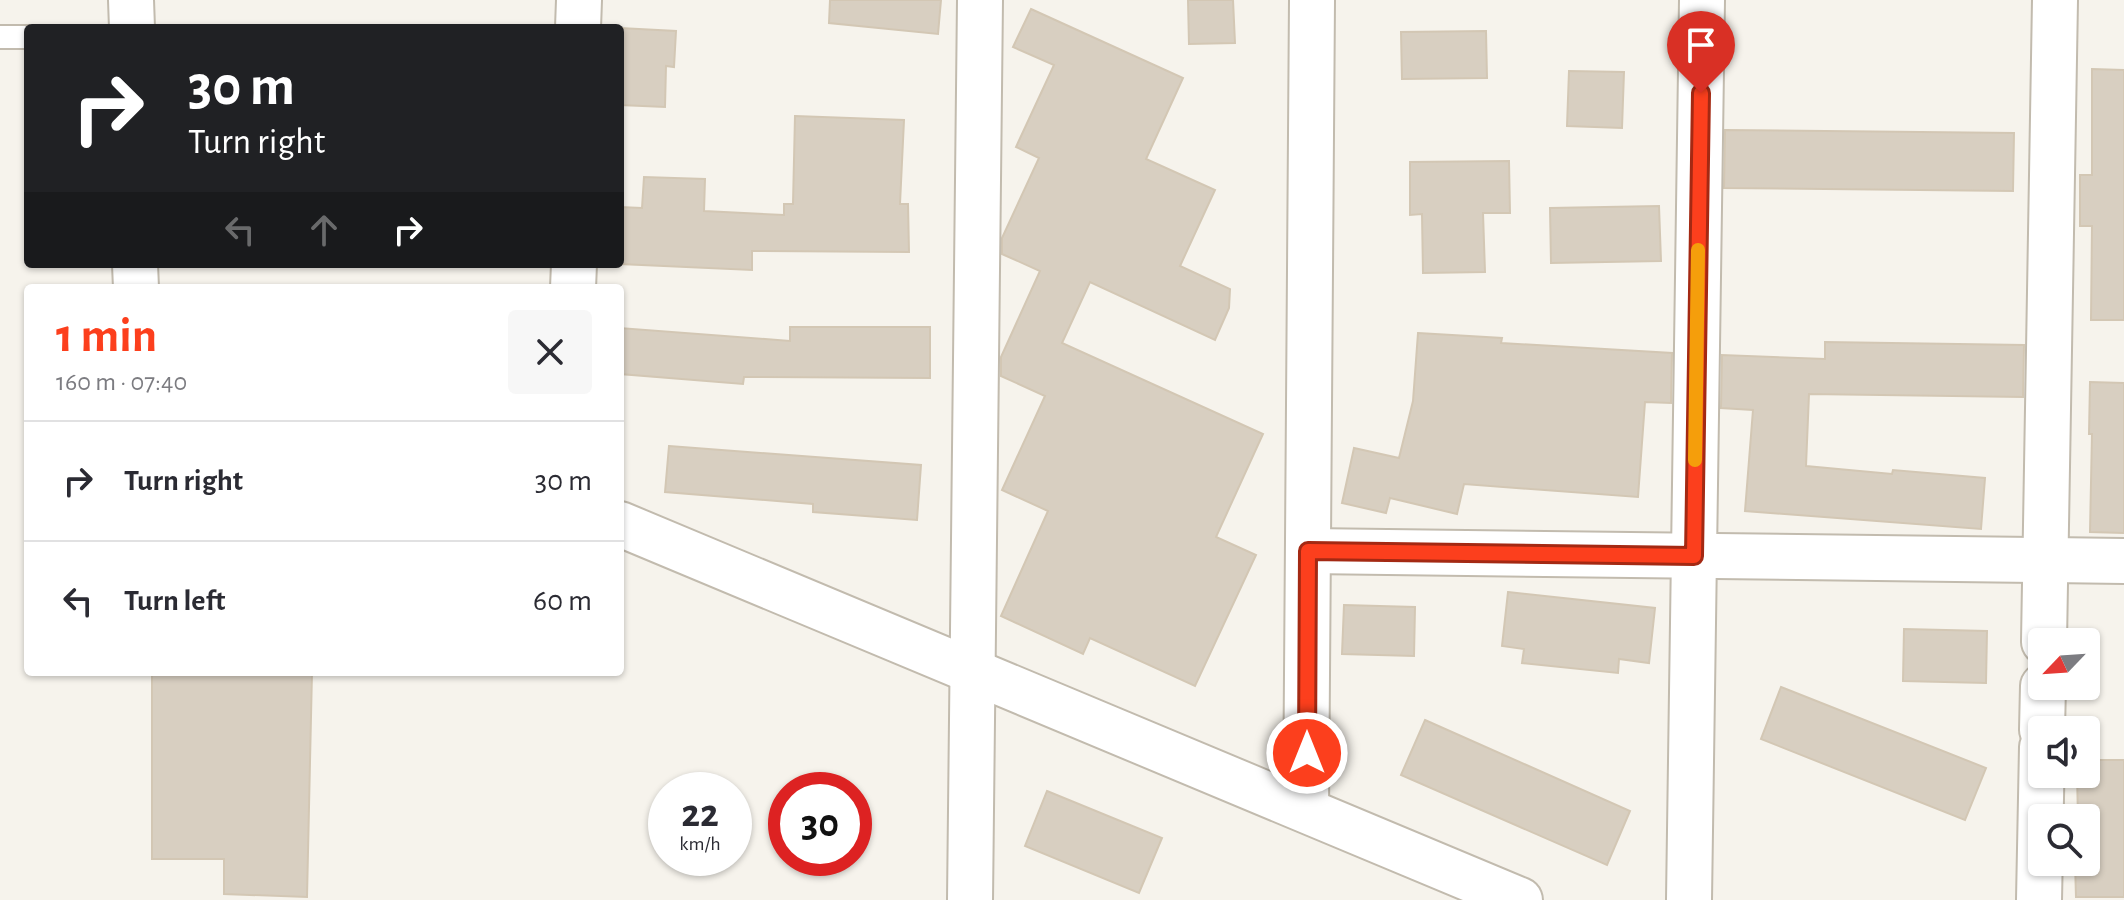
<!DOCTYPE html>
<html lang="en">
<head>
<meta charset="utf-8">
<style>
	:root { --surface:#fff; --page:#f7f7f7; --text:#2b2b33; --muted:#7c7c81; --line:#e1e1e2; --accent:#fc3f1d }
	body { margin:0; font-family:"Alegreya Sans",sans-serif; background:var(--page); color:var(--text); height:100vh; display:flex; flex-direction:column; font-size:30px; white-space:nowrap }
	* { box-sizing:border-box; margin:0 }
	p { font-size:26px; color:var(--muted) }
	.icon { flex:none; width:44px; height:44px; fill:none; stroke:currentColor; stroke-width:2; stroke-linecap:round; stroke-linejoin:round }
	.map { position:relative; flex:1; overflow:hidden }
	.side { position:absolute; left:24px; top:284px; width:600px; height:392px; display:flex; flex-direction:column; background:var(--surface); border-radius:8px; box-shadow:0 2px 6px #0004 }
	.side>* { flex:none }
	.guide { position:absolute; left:24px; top:24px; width:600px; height:244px; border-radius:8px; box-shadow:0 2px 6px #0004; background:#202124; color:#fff; overflow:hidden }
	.needle { width:52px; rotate:245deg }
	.fabs { position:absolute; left:2028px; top:628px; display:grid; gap:16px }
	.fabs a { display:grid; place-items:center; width:72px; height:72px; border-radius:8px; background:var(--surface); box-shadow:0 2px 6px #0004; font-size:40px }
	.speed { position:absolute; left:648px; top:772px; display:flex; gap:16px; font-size:40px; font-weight:700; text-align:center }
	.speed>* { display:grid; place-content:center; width:104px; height:104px; border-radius:50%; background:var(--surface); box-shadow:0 2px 6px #0004; line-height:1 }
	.speed small { font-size:20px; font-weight:400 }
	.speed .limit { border:12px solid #d22; background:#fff; color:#111 }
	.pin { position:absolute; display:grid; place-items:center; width:68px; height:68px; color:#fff; margin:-82px -34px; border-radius:50% 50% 50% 0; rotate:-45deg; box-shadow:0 0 8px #0007 }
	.pin .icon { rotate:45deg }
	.me { position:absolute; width:88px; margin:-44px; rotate:0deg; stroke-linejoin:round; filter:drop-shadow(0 0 6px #0008) }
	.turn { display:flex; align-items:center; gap:28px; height:168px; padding:0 32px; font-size:36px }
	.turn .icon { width:104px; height:104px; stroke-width:2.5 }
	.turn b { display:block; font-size:56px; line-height:68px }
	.lanes { display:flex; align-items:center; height:76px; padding:0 32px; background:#0003; justify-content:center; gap:40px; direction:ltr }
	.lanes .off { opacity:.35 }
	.round { display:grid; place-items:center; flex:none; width:84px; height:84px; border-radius:8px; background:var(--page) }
	.overview { display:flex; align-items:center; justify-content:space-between; height:136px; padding:0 32px }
	h1 { font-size:48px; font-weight:700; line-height:60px; color:var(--accent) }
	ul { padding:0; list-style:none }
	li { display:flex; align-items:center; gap:24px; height:120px; padding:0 32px; border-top:2px solid var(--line) }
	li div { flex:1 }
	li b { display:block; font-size:30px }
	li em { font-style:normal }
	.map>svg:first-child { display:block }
	.building { fill:#d8cfc1; stroke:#d3c7b4; stroke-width:2 }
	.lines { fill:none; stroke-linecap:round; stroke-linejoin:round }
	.service-casing { stroke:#c2bbae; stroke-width:26 }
	.minor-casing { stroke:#c2bbae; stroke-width:48 }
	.service { stroke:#fff; stroke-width:22 }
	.minor { stroke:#fff; stroke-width:44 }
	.route-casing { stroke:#a42913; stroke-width:20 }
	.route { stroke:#fc3f1d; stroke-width:14 }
	.slow { stroke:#f59e0b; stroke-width:14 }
</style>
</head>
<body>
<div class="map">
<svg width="2124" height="900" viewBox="0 0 2124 900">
	<rect width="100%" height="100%" fill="#f6f3ec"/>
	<g class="building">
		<path d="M830,0H941L938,34L829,23Z"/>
		<path d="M1188,0H1233L1235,43L1189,44Z"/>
		<path d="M1031,9L1183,78L1146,159L1215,190L1180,266L1230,289L1229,308L1215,340L1090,282L1062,343L1263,434L1216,537L1256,555L1195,686L1090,638L1083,654L1001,616L1048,511L1002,490L1045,396L1001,376V357L1040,271L1002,254V238L1039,158L1016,147L1054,65L1013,47Z"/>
		<path d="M620,28L676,31L674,67L666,66L665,107L620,105Z"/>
		<path d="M1486,31L1487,78L1402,79L1401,32Z"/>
		<path d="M2092,69L2124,70V320H2091L2092,226H2080V175H2092Z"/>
		<path d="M1569,71L1624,72L1622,128L1567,126Z"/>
		<path d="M795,116L904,120L900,204H908L909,252L752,251V270L620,264V207L642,208L644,177L705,179L704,211L784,215V204H793Z"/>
		<path d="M1725,130L2014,133L2013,191L1724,188Z"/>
		<path d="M1509,161L1510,213H1483L1485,272L1423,273L1422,214L1410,215V162Z"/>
		<path d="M1659,206L1661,261L1551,263L1550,208Z"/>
		<path d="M790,327H930V378L744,377L743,384L620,374V328L790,341Z"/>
		<path d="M1418,333L1502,338L1501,343L1672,353L1671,403L1645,402L1638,497L1464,484L1457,514L1390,498L1386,513L1342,503L1354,448L1399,458L1413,401Z"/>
		<path d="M1825,342L2024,345L2023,397L1809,394L1806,466L1892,474L1893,470L1985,478L1981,529L1745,511L1753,410L1721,408L1722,355L1825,359Z"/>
		<path d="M2090,382L2124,383V533L2090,532L2092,434H2089Z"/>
		<path d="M669,446L921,465L917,520L813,512V504L665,492Z"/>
		<path d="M1508,592L1655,608L1649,663L1619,659L1618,673L1522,663L1524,649L1502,646Z"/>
		<path d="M1344,605L1415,607L1414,656L1342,654Z"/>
		<path d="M1904,629L1987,631L1986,683L1903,681Z"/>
		<path d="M152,672H312L307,897L224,894V859H152Z"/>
		<path d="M1781,687L1986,768L1965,820L1761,739Z"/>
		<path d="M1425,720L1630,811L1607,865L1401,775Z"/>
		<path d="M2086,760H2124V897H2076L2075,862H2086V818H2078L2077,774H2086Z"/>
		<path d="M1047,791L1162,838L1139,893L1025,846Z"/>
	</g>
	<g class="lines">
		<defs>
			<path id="service" d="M0,37H28"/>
			<g id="minor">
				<path d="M131,0L132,28"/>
				<path d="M578,28L579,0"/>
				<path d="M135,264L136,288"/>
				<path d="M573,288L574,264"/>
				<path d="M620,524L1520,900"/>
				<path d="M1308,551L2124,561"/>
				<path d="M2044,642L2055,0"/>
				<path d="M2042,730L2043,686"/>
				<path d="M1306,810L1312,0"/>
				<path d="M970,900L980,0"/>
				<path d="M1689,900L1702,0"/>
				<path d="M2039,900L2042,747"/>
			</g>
		</defs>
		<use href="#service" class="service-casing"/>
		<use href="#minor" class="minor-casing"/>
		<use href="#service" class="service"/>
		<use href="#minor" class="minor"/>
	</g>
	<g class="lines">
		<defs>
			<path id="route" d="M1307,753L1308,551L1694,556L1701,93"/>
		</defs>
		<use href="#route" class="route-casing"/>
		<use href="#route" class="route"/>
		<path class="slow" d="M1695,460L1698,250"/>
	</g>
</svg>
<div class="fabs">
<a><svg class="needle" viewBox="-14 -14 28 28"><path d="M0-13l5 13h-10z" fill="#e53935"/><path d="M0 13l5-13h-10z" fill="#7c7c81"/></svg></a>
<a><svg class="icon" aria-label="sound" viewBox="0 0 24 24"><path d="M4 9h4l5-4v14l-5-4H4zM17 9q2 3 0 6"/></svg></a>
<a><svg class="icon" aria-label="search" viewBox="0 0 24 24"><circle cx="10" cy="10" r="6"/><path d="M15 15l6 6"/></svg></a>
</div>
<div class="speed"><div>22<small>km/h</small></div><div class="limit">30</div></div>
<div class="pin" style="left:1701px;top:93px;background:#d93025"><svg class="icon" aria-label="arrive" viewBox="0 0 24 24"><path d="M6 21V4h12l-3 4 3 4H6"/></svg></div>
<svg class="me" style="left:1307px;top:753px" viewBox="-20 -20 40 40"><circle r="17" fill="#fc3f1d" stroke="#fff" stroke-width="3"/><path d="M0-11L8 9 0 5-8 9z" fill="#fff"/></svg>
<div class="guide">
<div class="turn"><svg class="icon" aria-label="right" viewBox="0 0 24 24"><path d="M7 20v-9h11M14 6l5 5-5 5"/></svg><div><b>30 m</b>Turn right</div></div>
<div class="lanes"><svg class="icon off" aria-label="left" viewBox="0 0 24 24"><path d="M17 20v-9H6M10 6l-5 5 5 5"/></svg><svg class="icon off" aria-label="ahead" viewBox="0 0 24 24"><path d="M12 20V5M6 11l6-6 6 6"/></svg><svg class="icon" aria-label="right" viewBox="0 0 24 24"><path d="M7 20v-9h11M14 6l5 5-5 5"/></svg></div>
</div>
<section class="side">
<div class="overview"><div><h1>1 min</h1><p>160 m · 07:40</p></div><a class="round"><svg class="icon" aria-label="close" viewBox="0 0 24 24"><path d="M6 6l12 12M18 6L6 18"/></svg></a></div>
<ul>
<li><svg class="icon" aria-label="right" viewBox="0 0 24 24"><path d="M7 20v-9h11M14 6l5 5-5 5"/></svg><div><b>Turn right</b></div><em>30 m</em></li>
<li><svg class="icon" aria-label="left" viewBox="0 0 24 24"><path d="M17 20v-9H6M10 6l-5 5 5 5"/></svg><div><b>Turn left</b></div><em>60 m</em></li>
</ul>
</section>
</div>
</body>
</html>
